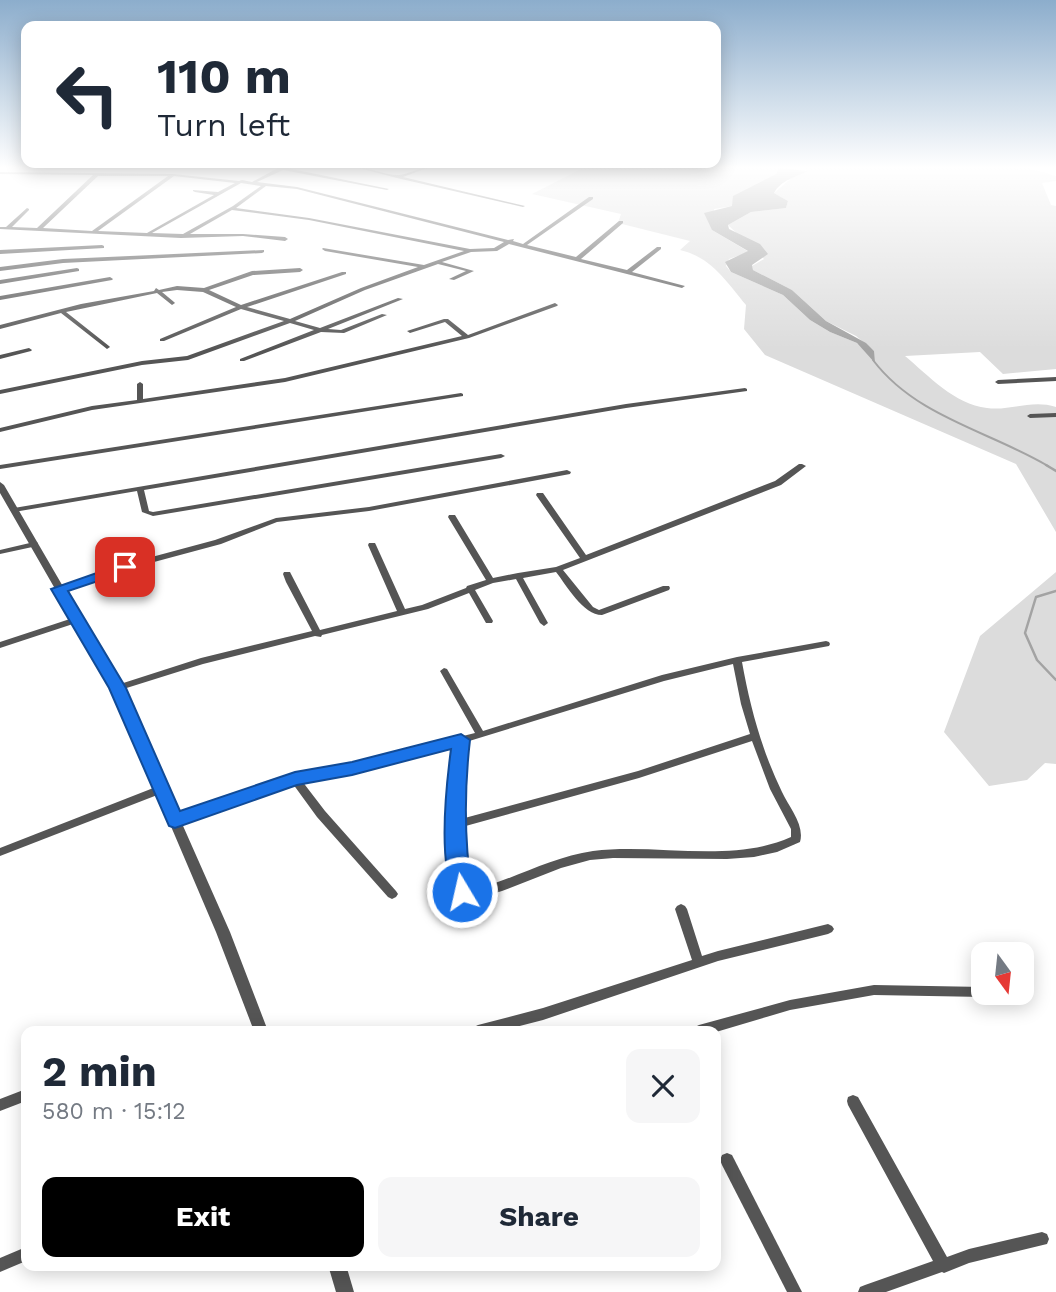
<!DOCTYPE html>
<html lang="en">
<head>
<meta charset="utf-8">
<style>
	:root { --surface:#fff; --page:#f6f6f7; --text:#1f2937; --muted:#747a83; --accent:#000 }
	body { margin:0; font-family:"Work Sans",sans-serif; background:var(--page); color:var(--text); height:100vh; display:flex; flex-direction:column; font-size:26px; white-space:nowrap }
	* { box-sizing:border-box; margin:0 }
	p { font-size:23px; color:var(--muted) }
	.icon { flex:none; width:38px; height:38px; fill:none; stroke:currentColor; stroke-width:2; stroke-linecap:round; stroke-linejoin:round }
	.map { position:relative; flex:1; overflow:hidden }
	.side { position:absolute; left:21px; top:1026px; width:700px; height:245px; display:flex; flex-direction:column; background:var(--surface); border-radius:14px; box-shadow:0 4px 18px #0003 }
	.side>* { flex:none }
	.banner { position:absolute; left:21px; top:21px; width:700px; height:147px; border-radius:14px; box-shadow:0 4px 18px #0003; background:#fff; color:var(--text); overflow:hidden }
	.needle { width:46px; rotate:165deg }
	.controls { position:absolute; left:971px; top:942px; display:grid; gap:14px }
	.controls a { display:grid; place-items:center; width:63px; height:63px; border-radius:14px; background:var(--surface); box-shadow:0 4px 18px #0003; font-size:35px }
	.pin { position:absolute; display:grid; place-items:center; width:60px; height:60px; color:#fff; margin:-30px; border-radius:14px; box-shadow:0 4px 10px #0006 }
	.me { position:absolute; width:77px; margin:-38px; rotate:351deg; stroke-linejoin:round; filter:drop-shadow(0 0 5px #0008) }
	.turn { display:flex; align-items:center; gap:24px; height:147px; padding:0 21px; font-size:32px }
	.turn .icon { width:91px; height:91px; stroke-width:2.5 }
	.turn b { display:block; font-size:49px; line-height:60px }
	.round { display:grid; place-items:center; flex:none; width:74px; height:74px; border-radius:14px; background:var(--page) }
	.overview { display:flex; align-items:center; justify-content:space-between; height:119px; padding:0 21px }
	h1 { font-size:42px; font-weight:700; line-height:52px }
	.primary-button { display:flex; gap:14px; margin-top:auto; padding:14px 21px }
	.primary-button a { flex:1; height:80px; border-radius:14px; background:var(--accent); color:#fff; font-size:28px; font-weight:700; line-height:80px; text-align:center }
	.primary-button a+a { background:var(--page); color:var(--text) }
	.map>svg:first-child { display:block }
	.green { fill:#dcdcdc }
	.water { fill:#a3a3a3 }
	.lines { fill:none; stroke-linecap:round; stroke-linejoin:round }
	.stream-far1 { stroke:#a3a3a3; stroke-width:2 }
	.stream { stroke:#a3a3a3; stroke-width:2.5 }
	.minor { fill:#555; fill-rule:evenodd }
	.tertiary { fill:#555; fill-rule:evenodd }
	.route { fill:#1a73e8; stroke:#114b97; stroke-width:2 }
</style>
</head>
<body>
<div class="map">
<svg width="1056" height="1292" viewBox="0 0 1056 1292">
	<rect width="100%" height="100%" fill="#fff"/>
	<g class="green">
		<path d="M583,168H779L776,174L733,202V206L714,209L712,230L749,252L729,259L726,266L731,272L783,295L810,320L830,332L857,343L867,352L874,351L856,336L826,321L792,290L753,270L752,266L764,259L728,225L751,212L786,208L788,201L774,193L794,176L808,170L805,168H1028L1056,176V181L1042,183L1051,205L1056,206V369L1003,374L980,352L905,356C929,376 954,404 987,408C1011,411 1032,399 1056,407V532L1016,464L765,355L744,329L746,305C726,281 711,257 680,250L690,241L618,223L621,214L532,194Z"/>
		<path d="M1056,572V764L1045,763L1027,780L989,786L944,732L980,636Z"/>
	</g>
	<path class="water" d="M779,168L808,171C796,177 781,180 774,193L788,201L786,208L751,212L728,225L729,229L760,244L768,254L752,265L753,270L792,290L826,321L866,343L874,351L875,363L857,343L830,332L810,320L783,295L731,272L725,262L748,251L712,230L704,213L732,206L733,196L776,174Z"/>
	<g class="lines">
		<path class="stream-far1" d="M873,360C916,417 989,431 1048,466"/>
		<g class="stream">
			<path d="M1046,465L1056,471"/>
			<path d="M1056,591L1036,597L1025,633L1037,660L1056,680"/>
		</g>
		<g class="minor">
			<path d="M278,168H287L389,189L387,190L283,170L257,182L297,187L508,240L514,239L513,241L523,244L589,197H593V199L527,245L576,257L619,221H623V223L581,259L627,270L657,247H661V249L632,272L685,286L682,288L509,244L497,251L471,252L442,262L474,271L454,280L449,279L466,271L438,264L365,290L295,321L320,328L398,298L403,299L328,329L341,330L382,314L387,315L344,333L321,332L244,361H240V359L314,330L290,323L188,360L142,365L0,394V390L142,361L187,356L284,321L241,309L164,341H160V339L236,307L203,292L177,290L162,292L174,302L175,303L172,305L157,293L66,312L109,346L110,347L107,349L61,313L0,329V325L81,304L154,291L156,288L159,290L177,286L204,288L252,271L300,268L303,270L300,272L253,275L209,290L241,305L342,272H346V274L247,307L290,319L361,288L418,267L325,251L322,249L323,248L424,265L464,251L309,220L232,210L190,234H243L285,237L288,239L285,241L243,236L181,238L0,229V227H6L27,208L29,209V210L12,227L37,228L93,175L0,174V172L173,174L239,181L242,180L252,182ZM98,176H168L92,231L43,228ZM174,176L235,183L218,192L193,190V191L195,192L214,195L147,233L98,231ZM241,183L261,186L233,206L183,234L152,233ZM266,186L297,189L504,242L494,248L470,249L309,218L236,208Z"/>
			<path d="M359,168C372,168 387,176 399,175C409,174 417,168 427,168L403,177L525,206L523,207L397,178Z"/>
			<path d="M102,245L104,246V248L0,254V250Z"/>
			<path d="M264,250V252L262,253L63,263L0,271V267L63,259Z"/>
			<path d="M77,268L79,269V271L0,284V280Z"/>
			<path d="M110,277L113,279L112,280L0,300V296Z"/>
			<path d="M555,303L558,305L557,306L469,338L285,382L92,410L0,432V428L92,406L137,400V384L140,382L143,384V399L285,378L462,336L445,322L410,333L407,331L444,319H448L468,335Z"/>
			<path d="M29,348L32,350L31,351L0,359V355Z"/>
			<path d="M1056,377V381L998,384L995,382L998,380Z"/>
			<path d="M745,388L747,389V391L626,408L144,490L149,511L153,512L501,454L505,456L501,458L153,516L142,512L137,491L14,512L10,510L14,508L626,404Z"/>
			<path d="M461,393L463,394V396L0,469V465Z"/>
			<path d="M1056,413V417L1030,418L1027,416L1030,414Z"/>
			<path d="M799,464H802L806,466L781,485L563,570L593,607L599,610L663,586H669L670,588L669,590L602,615C583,615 567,586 556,572L523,578L548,623L544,626L540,623L516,579L493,583L475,590L493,621L492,623H486L469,593L428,609L322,635L321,637L315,636L203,664L117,691L112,688L114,686L201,658L312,631L286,582L283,574L284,572H290L291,574L320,630L397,611L368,545L369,543H375L376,545L405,609L422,605L466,588L467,586L486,580L448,517L449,515H455L493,578L518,573L556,567L580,558L536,495L537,493H543L586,555L775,481Z"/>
			<path d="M567,470L571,472L570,474L369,511L277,522L221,544L128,569L59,592L55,589L56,587L122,565L215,540L276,518L369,507Z"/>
			<path d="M34,542H37L38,544L37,546L0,554V550Z"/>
			<path d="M76,617L79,618L80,620L79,622L0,648V642Z"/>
			<path d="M826,641L829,642L830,644L829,646L742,662C750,707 762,751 782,792C789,807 805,825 800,842L777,852L754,857L727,859L613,858L590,860L561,868L502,891L468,901L458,895L457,892C450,843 450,794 456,745L351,772L302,781L325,811L396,891L398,894L396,897L392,899L388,897L317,817L293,784L175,825L171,824L170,821L171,818L295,775L351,764L475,733L440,671L444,668L447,669L483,731L662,675L737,657ZM733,664L741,704L750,734L638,771L461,819L462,778L466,742L664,681ZM752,741L770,789L791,829V837C731,864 657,843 593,851C550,857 511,881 469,891L467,890L462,827L639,778Z"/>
			<path d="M161,785L165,786L166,789L165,792L0,856V848Z"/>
			<path d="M681,904L685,906L687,909L702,956L718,951L828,924L832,926L834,929L832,932L828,934L718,961L543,1020L500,1031H472L474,1027L478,1025L543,1008L692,960L675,909L677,906Z"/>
			<path d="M874,985L984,987V992H990L988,996L984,997L874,995L790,1010L716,1032L693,1031L695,1027L699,1025L790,1000Z"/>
			<path d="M26,1089V1101L0,1111V1099Z"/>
			<path d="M853,1095L858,1097L947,1257L969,1249L1042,1232L1047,1234L1049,1239L1047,1244L969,1263L944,1273L942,1272L886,1292H858L860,1287L865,1285L933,1261L848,1105L847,1101L848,1097Z"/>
			<path d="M727,1153L732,1155L802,1292H787L722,1165L720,1160L722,1155Z"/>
			<path d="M26,1247V1261L0,1272V1258Z"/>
		</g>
		<g class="tertiary">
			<path d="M0,482L4,485L122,688L230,932L268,1031H254L216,932L112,688L0,493Z"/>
			<path d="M328,1265H346L354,1292H336Z"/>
		</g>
	</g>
	<linearGradient id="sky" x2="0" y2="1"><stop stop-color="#8cadcc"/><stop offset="0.48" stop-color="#fff"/><stop offset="1" stop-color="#fff" stop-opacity="0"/></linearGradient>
	<rect width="1056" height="349" fill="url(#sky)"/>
	<path class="route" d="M125,563L133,567L131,570L68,591L126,688L180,811L295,772L352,762L461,734L470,740C464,792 464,840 472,892L469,897H455C438,864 446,787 451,749L352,775L297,785L175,828L169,826L109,688L51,589Z"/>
</svg>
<div class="controls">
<a><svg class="needle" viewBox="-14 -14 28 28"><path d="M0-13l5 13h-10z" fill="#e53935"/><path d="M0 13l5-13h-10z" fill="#747a83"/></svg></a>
</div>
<div class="pin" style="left:125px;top:567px;background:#d93025"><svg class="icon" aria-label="arrive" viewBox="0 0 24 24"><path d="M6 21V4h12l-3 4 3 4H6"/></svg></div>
<svg class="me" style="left:462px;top:892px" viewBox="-20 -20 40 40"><circle r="17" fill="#1a73e8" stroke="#fff" stroke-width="3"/><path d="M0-11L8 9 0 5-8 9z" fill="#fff"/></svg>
<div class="banner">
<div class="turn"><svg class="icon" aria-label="left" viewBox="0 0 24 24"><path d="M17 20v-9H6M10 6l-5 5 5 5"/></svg><div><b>110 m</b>Turn left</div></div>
</div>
<section class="side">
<div class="overview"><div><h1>2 min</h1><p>580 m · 15:12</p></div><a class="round"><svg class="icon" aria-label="close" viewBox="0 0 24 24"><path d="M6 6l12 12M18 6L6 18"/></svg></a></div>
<div class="primary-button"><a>Exit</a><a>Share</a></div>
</section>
</div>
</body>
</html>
